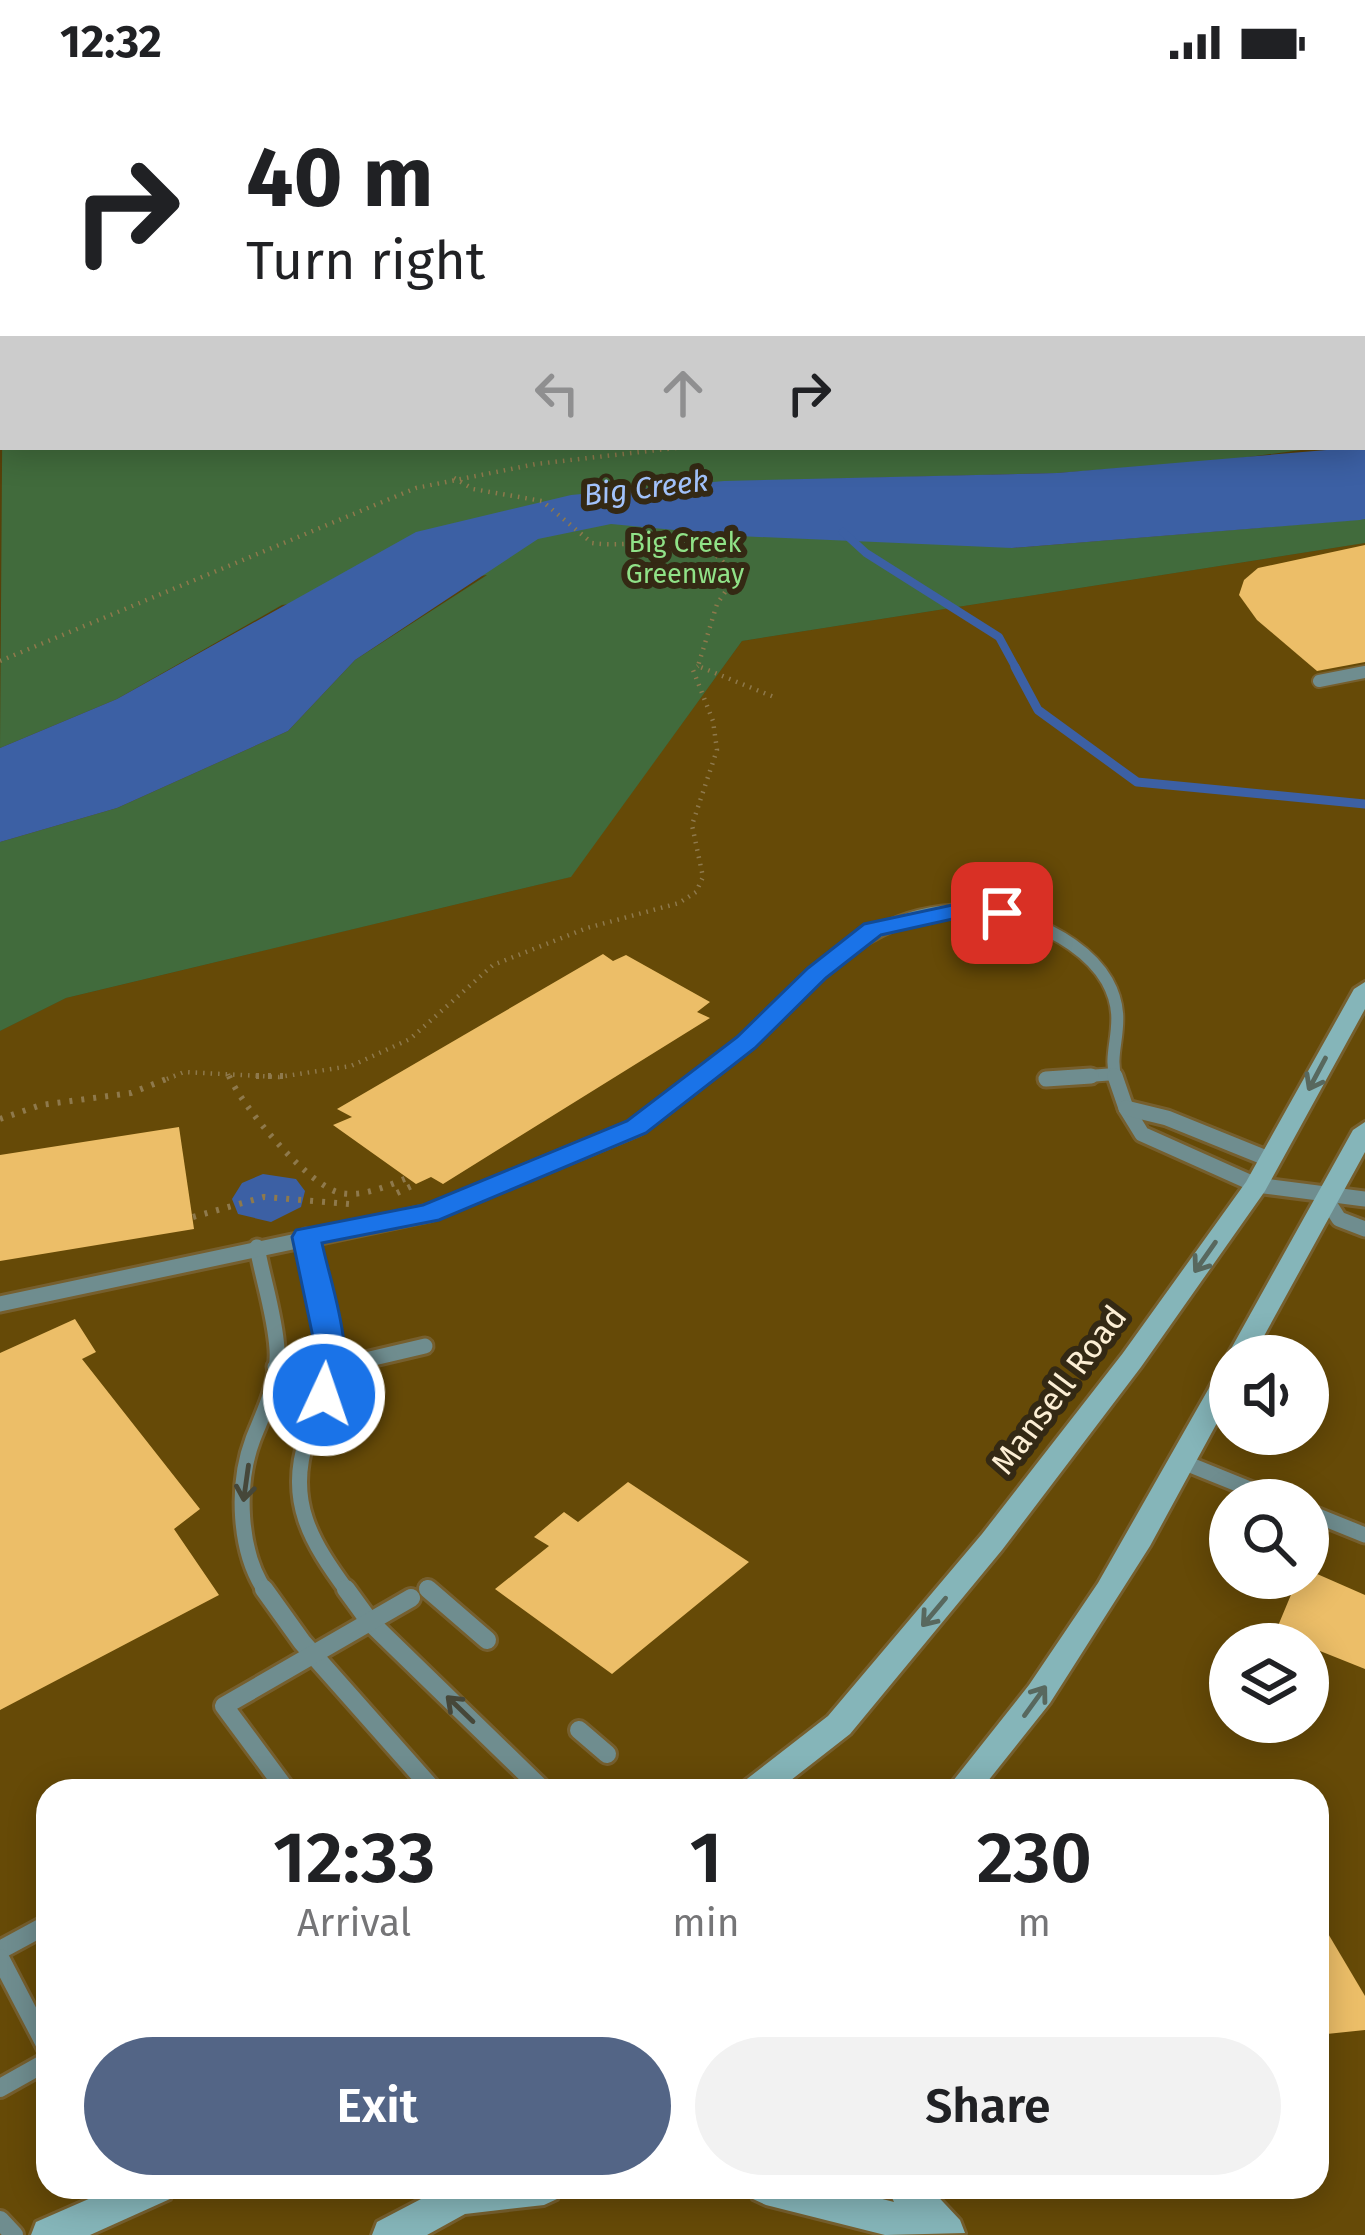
<!DOCTYPE html>
<html lang="en">
<head>
<meta charset="utf-8">
<style>
	:root { --surface:#fff; --page:#f2f2f2; --text:#202124; --muted:#757577; --accent:#536586 }
	body { margin:0; font-family:"Fira Sans",sans-serif; background:var(--page); color:var(--text); height:100vh; display:flex; flex-direction:column; font-size:45px; white-space:nowrap }
	* { box-sizing:border-box; margin:0 }
	p { font-size:39px; color:var(--muted) }
	.icon { flex:none; width:66px; height:66px; fill:none; stroke:currentColor; stroke-width:2; stroke-linecap:round; stroke-linejoin:round }
	.map { position:relative; flex:1; overflow:hidden }
	.panel { position:absolute; left:36px; top:1695px; width:1293px; height:420px; display:flex; flex-direction:column; background:var(--surface); border-radius:36px; box-shadow:0 6px 30px #0003 }
	.panel>* { flex:none }
	.hud { position:absolute; left:0px; top:0px; width:1365px; height:366px; box-shadow:0 6px 30px #0003; background:#fff; color:var(--text); overflow:hidden }
	.controls { position:absolute; left:1209px; top:1251px; display:grid; gap:24px }
	.controls a { display:grid; place-items:center; width:120px; height:120px; border-radius:50%; background:var(--surface); box-shadow:0 6px 30px #0003; font-size:60px }
	.pin { position:absolute; display:grid; place-items:center; width:102px; height:102px; color:#fff; margin:-51px; border-radius:24px; box-shadow:0 6px 18px #0006 }
	.me { position:absolute; width:132px; margin:-66px; rotate:3deg; stroke-linejoin:round; filter:drop-shadow(0 0 9px #0008) }
	.turn { display:flex; align-items:center; gap:42px; height:252px; padding:0 48px; font-size:54px }
	.turn .icon { width:156px; height:156px; stroke-width:2.5 }
	.turn b { display:block; font-size:84px; line-height:102px }
	.lanes { display:flex; align-items:center; height:114px; padding:0 48px; background:#0003; justify-content:center; gap:60px; direction:ltr }
	.lanes .off { opacity:.35 }
	.eta { display:flex; justify-content:space-evenly; align-items:center; height:204px; text-align:center }
	.eta b { font-size:72px; font-weight:600; line-height:84px }
	.action { display:flex; gap:24px; margin-top:auto; padding:24px 48px }
	.action a { flex:1; height:138px; border-radius:72px; background:var(--accent); color:#fff; font-size:48px; font-weight:600; line-height:138px; text-align:center }
	.action a+a { background:var(--page); color:var(--text) }
	.status { display:flex; justify-content:space-between; align-items:center; height:84px; padding:0 60px; background:var(--surface); direction:ltr }
	.status svg { height:33px; fill:currentColor }
	.map>svg:first-child { display:block }
	.built { fill:#664a07; fill-rule:evenodd }
	.green { fill:#416b3c }
	.water { fill:#3c60a4 }
	.lines { fill:none; stroke-linecap:round; stroke-linejoin:round }
	.stream-far1 { stroke:#3c60a4; stroke-width:8 }
	.stream { stroke:#3c60a4; stroke-width:9 }
	.building { fill:#ecbe68 }
	.lane-far3-casing { stroke:#765f2e; stroke-width:10 }
	.lane-far2-casing { stroke:#765f2e; stroke-width:16 }
	.lane-far1-casing { stroke:#765f2e; stroke-width:21 }
	.lane-casing { stroke:#765f2e; stroke-width:24 }
	.street-casing { stroke:#765f2e; stroke-width:6 }
	.secondary-casing { stroke:#765f2e; stroke-width:6 }
	.path-far1 { stroke:#8e794c; stroke-width:4.5; stroke-dasharray:1.5 6; stroke-linecap:butt }
	.path { stroke:#8e794c; stroke-width:6; stroke-dasharray:3 9; stroke-linecap:butt }
	.lane-far3 { stroke:#6f8d8f; stroke-width:8 }
	.lane-far2 { stroke:#6f8d8f; stroke-width:12 }
	.lane-far1 { stroke:#6f8d8f; stroke-width:15 }
	.lane { stroke:#6f8d8f; stroke-width:18 }
	.street { fill:#6f8d8f; fill-rule:evenodd }
	.secondary { fill:#85b5b9; fill-rule:evenodd }
	.oneway { stroke:#58685e }
	.oneway2 { stroke:#464739 }
	.route { fill:#1a73e8; stroke:#114b97; stroke-width:3 }
	.labels { text-anchor:middle; dominant-baseline:central; stroke-width:12; stroke-linejoin:round; paint-order:stroke }
	.far-park-label { font-size:27px; fill:#90e287; stroke:#342914 }
	.far-water-label { font-size:30px; font-style:italic; fill:#a2c2fb; stroke:#342914 }
	.street-label { font-size:33px; fill:#fceed4; stroke:#342914 }
</style>
</head>
<body>
<div class="status"><b>12:32</b><svg viewBox="0 0 49 12"><path d="M0 12V9h3v3zM5 12V6h3v6zM10 12V3h3v9zM15 12V0h3v12zM26 1h20v11H26zM47 4h2v5h-2z"/></svg></div>
<div class="map">
<svg width="1365" height="2151" viewBox="0 0 1365 2151">
	<rect width="100%" height="100%" fill="#584009"/>
	<g class="built">
		<path d="M0,0H1055L3,3L0,242Z"/>
		<path d="M1365,459V2151H0V947L66,914L570,793L742,557ZM1230,1272H1308V1350H1230ZM1230,1416H1308V1494H1230ZM1230,1560H1308V1638H1230ZM48,1707H1317V2103H48Z"/>
	</g>
	<path class="green" d="M3,241V363H1323L1219,377L1057,389L725,398L1012,464L1365,435V459L742,557L571,793L66,914L0,947V758L117,724L288,647L355,576L487,491L282,521L117,615L0,664Z"/>
	<g class="water">
		<path d="M1365,357V435L1360,436L1012,464L738,452L611,440L538,455L355,576L288,647L117,724L0,758V664L117,615L416,448L571,411L724,397L1057,389L1362,363Z"/>
		<path d="M263,1090L296,1095L305,1107L301,1123L271,1138L238,1130L232,1115L242,1099Z"/>
	</g>
	<g class="lines">
		<path class="stream-far1" d="M843,448L866,469L999,553L1017,586"/>
		<path class="stream" d="M1015,583L1038,626L1137,698L1365,720"/>
	</g>
	<g class="building">
		<path d="M1365,461V578L1317,587L1257,536L1239,511L1244,496L1258,484Z"/>
		<path d="M603,870L613,877L626,871L710,918L697,928L710,934L443,1100L431,1093L416,1100L333,1041L352,1033L337,1025Z"/>
		<path d="M179,1043L194,1145L0,1177V1071Z"/>
		<path d="M75,1235L96,1268L82,1275L200,1425L174,1445L219,1511L0,1626V1269Z"/>
		<path d="M628,1398L749,1478L612,1590L495,1505L549,1462L534,1453L564,1428L578,1438Z"/>
		<path d="M1308,1486L1365,1511V1585L1275,1549L1298,1494H1308Z"/>
		<path d="M1317,1831L1365,1912V1946L1317,1951Z"/>
	</g>
	<g class="lines">
		<defs>
			<g id="lane-far3">
				<path d="M472,0L480,3"/>
				<path d="M238,3L249,0"/>
				<path d="M654,3L664,0"/>
				<path d="M939,3L949,0"/>
			</g>
			<g id="lane-far2">
				<path d="M1319,597L1365,588"/>
				<path d="M699,995C801,915 879,787 1027,838C1057,848 1091,869 1107,897C1130,938 1106,965 1116,995"/>
				<path d="M1049,995L1115,990"/>
			</g>
			<g id="lane-far1">
				<path d="M1115,992L1126,1024L1142,1050L1256,1101L1365,1115"/>
				<path d="M1046,995L1091,992"/>
				<path d="M1126,1024L1167,1034L1271,1076"/>
				<path d="M1325,1113L1339,1135L1365,1145"/>
				<path d="M306,1153C313,1187 329,1228 329,1263C328,1297 317,1322 307,1354C286,1417 311,1458 348,1508"/>
				<path d="M257,1163C263,1196 275,1231 277,1265C279,1298 265,1325 253,1355C236,1400 238,1468 266,1508"/>
				<path d="M0,1220L429,1129L637,1043L703,992"/>
				<path d="M275,1283L327,1285L425,1262"/>
				<path d="M1183,1378L1277,1416"/>
				<path d="M1308,1428L1365,1451"/>
				<path d="M427,1504L432,1508"/>
			</g>
			<g id="lane">
				<path d="M264,1505L302,1558L434,1707"/>
				<path d="M346,1505L370,1538L544,1707"/>
				<path d="M428,1505L487,1556"/>
				<path d="M579,1646L607,1670"/>
				<path d="M287,1707L224,1622L411,1514"/>
				<path d="M0,1866L48,1840"/>
				<path d="M0,1874L48,1966"/>
				<path d="M0,2004L48,1977"/>
				<path d="M0,2136L14,2151"/>
			</g>
			<g id="street">
				<path d="M1193,0L1189,3H1158L1162,0Z"/>
				<path d="M1328,0H1345L1348,3H1331Z"/>
				<path d="M1362,7L1365,8V16L1362,15Z"/>
			</g>
			<g id="secondary">
				<path d="M1365,898V925L1265,1107L1141,1283L1002,1466L850,1650L777,1707H738L743,1698L828,1632L982,1450L1123,1269L1246,1098L1354,905Z"/>
				<path d="M1365,1038V1068L1253,1272H1230V1277L1227,1272L1353,1046Z"/>
				<path d="M1230,1280V1315L1150,1462L1050,1619L980,1707H945L1029,1601L1098,1499L1221,1283Z"/>
				<path d="M116,2103H175L170,2115L90,2151H31L36,2138Z"/>
				<path d="M444,2103H562L557,2115L544,2121L465,2130L427,2151H372L377,2138Z"/>
				<path d="M748,2103H836L894,2118L887,2103H929L960,2136L965,2149L885,2151L766,2121L753,2115Z"/>
			</g>
		</defs>
		<use href="#lane-far3" class="lane-far3-casing"/>
		<use href="#lane-far2" class="lane-far2-casing"/>
		<use href="#lane-far1" class="lane-far1-casing"/>
		<use href="#lane" class="lane-casing"/>
		<use href="#street" class="street-casing"/>
		<use href="#secondary" class="secondary-casing"/>
		<g class="path-far1">
			<path d="M454,394L473,405L542,417L592,459C642,466 708,438 734,495L717,520L698,582L774,613"/>
			<path d="M0,577L416,404L536,380L684,363"/>
			<path d="M228,990L230,995"/>
			<path d="M167,995L184,988L279,993L351,982L410,955L493,881L587,844L679,819L696,808L703,793L692,741L717,666L713,637L693,586L698,582"/>
		</g>
		<g class="path">
			<path d="M229,992C241,1021 310,1104 341,1109C364,1113 387,1102 407,1094"/>
			<path d="M256,992H287"/>
			<path d="M0,1035L41,1021L131,1009L174,992"/>
			<path d="M397,1109L416,1100"/>
			<path d="M193,1133L264,1113L349,1120"/>
		</g>
		<use href="#lane-far3" class="lane-far3"/>
		<use href="#lane-far2" class="lane-far2"/>
		<use href="#lane-far1" class="lane-far1"/>
		<use href="#lane" class="lane"/>
		<use href="#street" class="street"/>
		<use href="#secondary" class="secondary"/>
	</g>
	<defs><path id="oneway-shaft" d="M-6 0H5M1.5-3L5.5 0L1.5 3" fill="none" stroke-width="1.6" stroke-linecap="round" stroke-linejoin="round" transform="scale(3)"/></defs>
	<g class="oneway">
		<use href="#oneway-shaft" transform="translate(1317 990) rotate(118)"/>
		<use href="#oneway-shaft" transform="translate(1205 1173) rotate(125)"/>
		<use href="#oneway-shaft" transform="translate(934 1528) rotate(130)"/>
		<use href="#oneway-shaft" transform="translate(1035 1617) rotate(-54)"/>
	</g>
	<g class="oneway2">
		<use href="#oneway-shaft" transform="translate(246 1399) rotate(98)"/>
		<use href="#oneway-shaft" transform="translate(460 1625) rotate(-136)"/>
	</g>
	<path class="route" d="M957,820L1002,821L1014,829L1002,836L957,834L881,851L826,894L755,964L646,1049L439,1136L322,1159C332,1206 359,1274 335,1319H313L309,1311L314,1258L292,1153L296,1146L423,1121L627,1037L737,953L808,884L864,840Z"/>
	<g class="labels">
		<g class="far-park-label">
			<text x="685" y="459">Big Creek<tspan x="685" dy="31">Greenway</tspan></text>
		</g>
		<g class="far-water-label">
			<text transform="translate(646 404) rotate(-7)">Big Creek</text>
		</g>
		<g class="street-label">
			<text transform="translate(1059 1306) rotate(-53)">Mansell Road</text>
		</g>
	</g>
</svg>
<div class="controls">
<a><svg class="icon" aria-label="sound" viewBox="0 0 24 24"><path d="M4 9h4l5-4v14l-5-4H4zM17 9q2 3 0 6"/></svg></a>
<a><svg class="icon" aria-label="search" viewBox="0 0 24 24"><circle cx="10" cy="10" r="6"/><path d="M15 15l6 6"/></svg></a>
<a><svg class="icon" aria-label="layers" viewBox="0 0 24 24"><path d="M12 4l9 5-9 5-9-5zM3 14l9 5 9-5"/></svg></a>
</div>
<div class="pin" style="left:1002px;top:829px;background:#d93025"><svg class="icon" aria-label="arrive" viewBox="0 0 24 24"><path d="M6 21V4h12l-3 4 3 4H6"/></svg></div>
<svg class="me" style="left:324px;top:1311px" viewBox="-20 -20 40 40"><circle r="17" fill="#1a73e8" stroke="#fff" stroke-width="3"/><path d="M0-11L8 9 0 5-8 9z" fill="#fff"/></svg>
<div class="hud">
<div class="turn"><svg class="icon" aria-label="right" viewBox="0 0 24 24"><path d="M7 20v-9h11M14 6l5 5-5 5"/></svg><div><b>40 m</b>Turn right</div></div>
<div class="lanes"><svg class="icon off" aria-label="left" viewBox="0 0 24 24"><path d="M17 20v-9H6M10 6l-5 5 5 5"/></svg><svg class="icon off" aria-label="ahead" viewBox="0 0 24 24"><path d="M12 20V5M6 11l6-6 6 6"/></svg><svg class="icon" aria-label="right" viewBox="0 0 24 24"><path d="M7 20v-9h11M14 6l5 5-5 5"/></svg></div>
</div>
<section class="panel">
<div class="eta">
<div><b>12:33</b><p>Arrival</p></div>
<div><b>1</b><p>min</p></div>
<div><b>230</b><p>m</p></div>
</div>
<div class="action"><a>Exit</a><a>Share</a></div>
</section>
</div>
</body>
</html>
